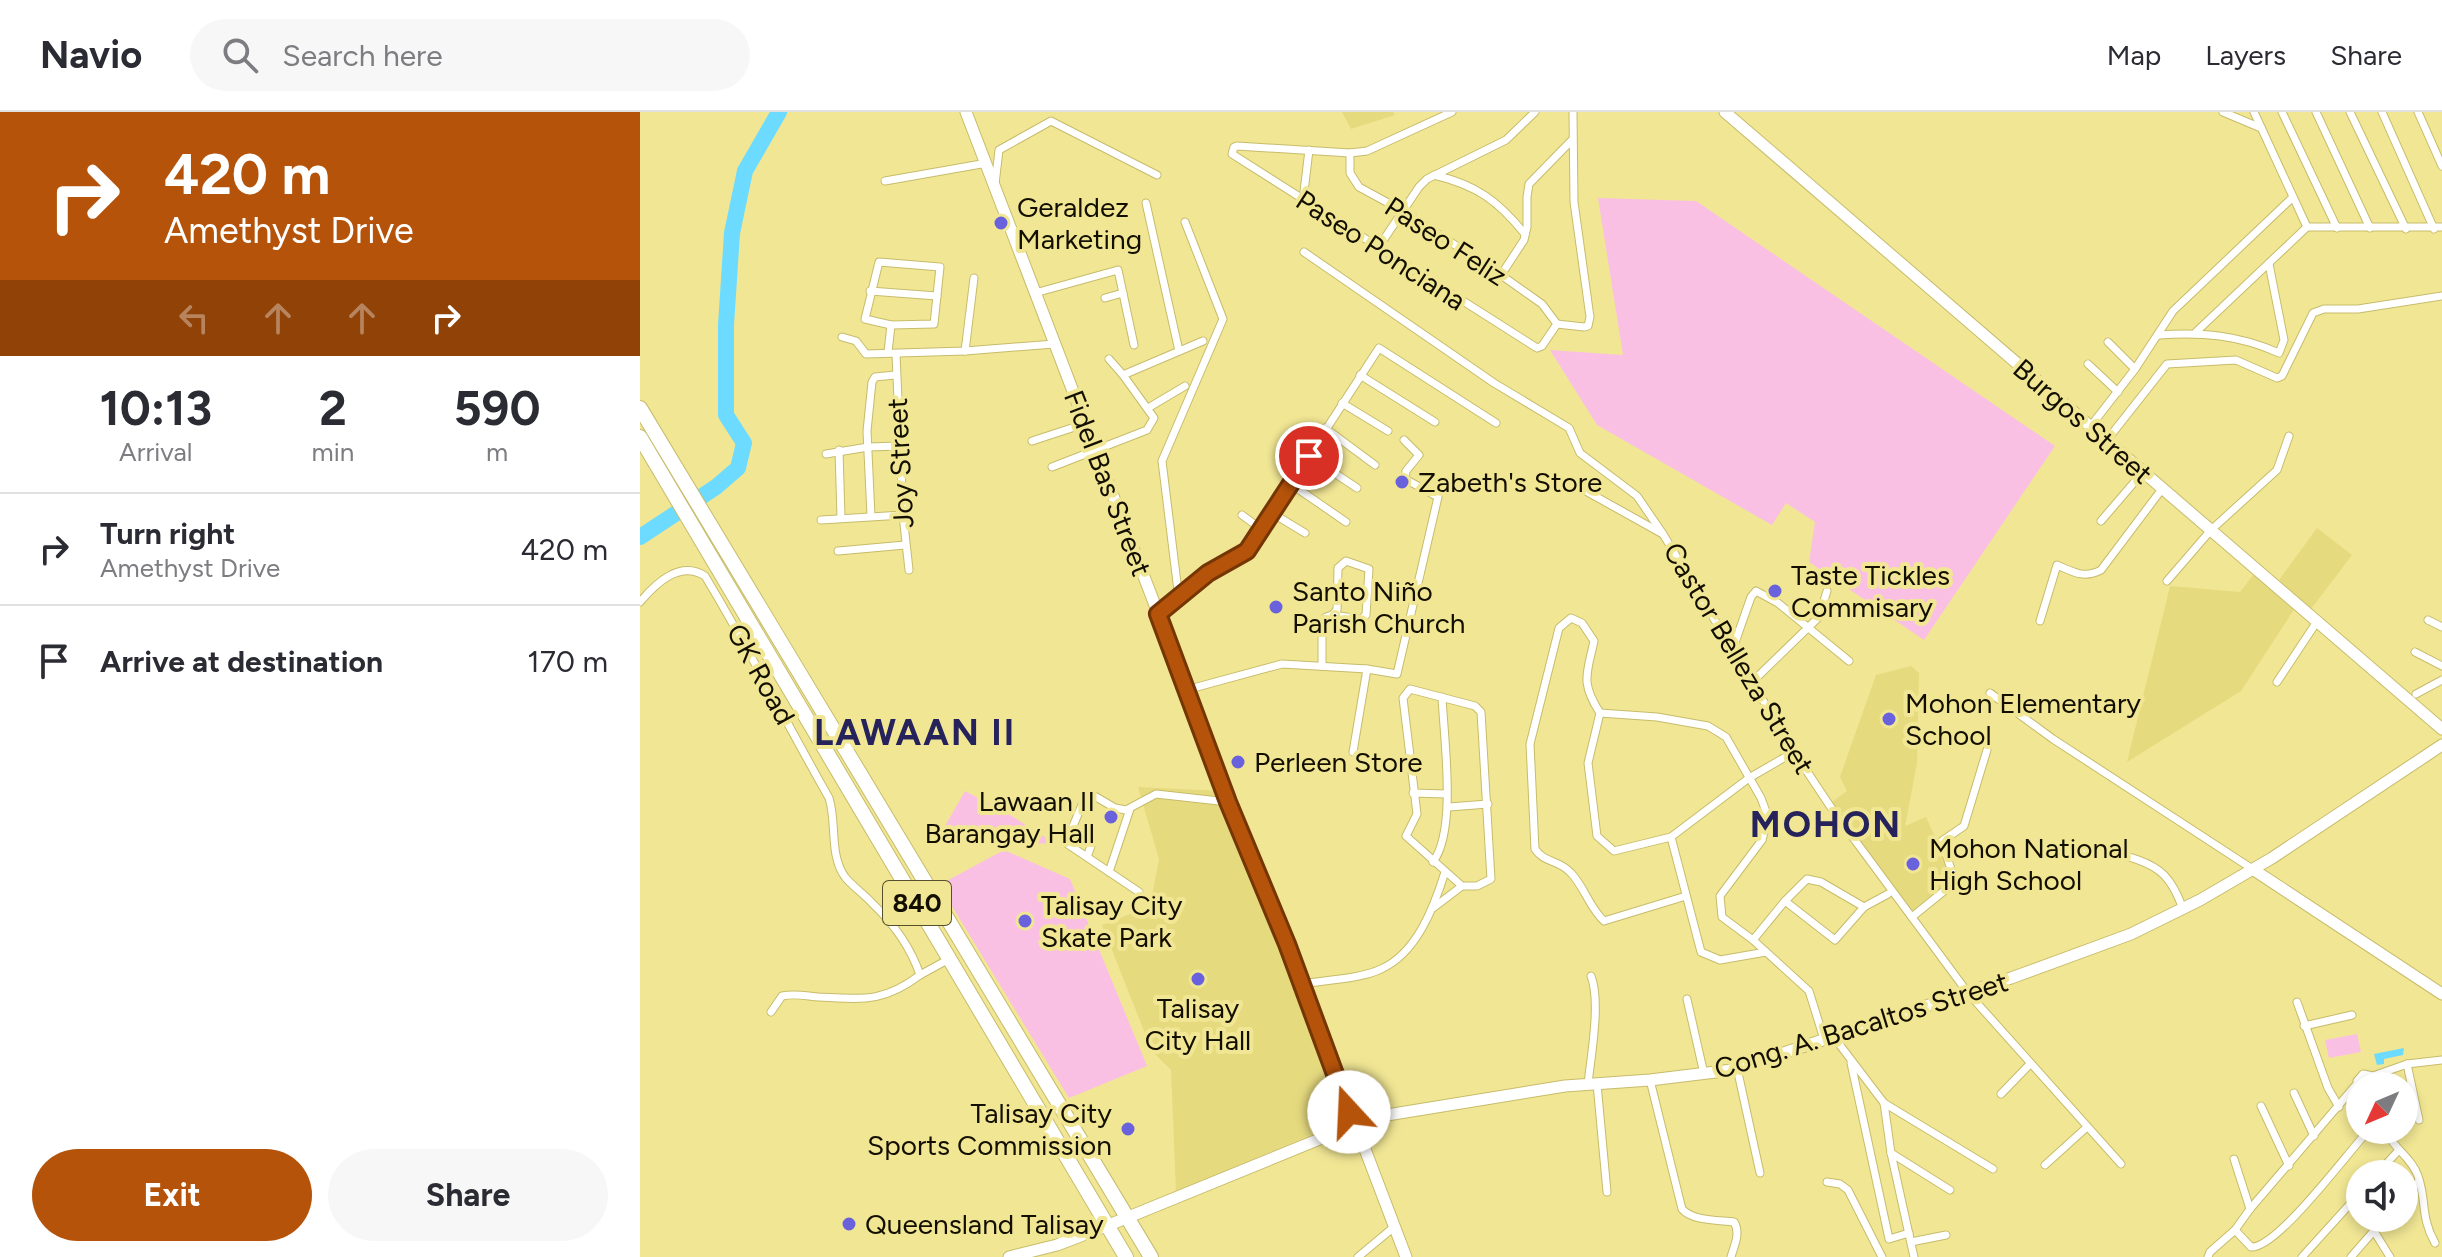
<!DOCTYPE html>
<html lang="en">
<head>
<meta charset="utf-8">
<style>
	:root { --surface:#fff; --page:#f7f7f7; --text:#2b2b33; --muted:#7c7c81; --line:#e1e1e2; --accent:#b45309 }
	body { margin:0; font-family:Figtree,sans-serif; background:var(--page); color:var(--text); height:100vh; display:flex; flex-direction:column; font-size:30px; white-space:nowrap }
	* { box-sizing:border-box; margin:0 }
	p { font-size:26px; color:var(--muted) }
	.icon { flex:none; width:44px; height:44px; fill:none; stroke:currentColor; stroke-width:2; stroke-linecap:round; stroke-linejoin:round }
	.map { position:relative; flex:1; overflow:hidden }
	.details { display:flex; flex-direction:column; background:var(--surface); width:640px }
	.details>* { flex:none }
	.hud { background:#b45309; color:#fff; overflow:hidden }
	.needle { width:52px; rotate:226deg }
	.fabs { position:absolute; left:1706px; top:960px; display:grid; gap:16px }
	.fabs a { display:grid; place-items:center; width:72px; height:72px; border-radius:50%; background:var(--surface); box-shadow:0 4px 12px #0003; font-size:40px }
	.pin { position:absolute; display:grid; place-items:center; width:68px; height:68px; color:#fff; margin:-34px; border:4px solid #fff; border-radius:50%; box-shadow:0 2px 8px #0007 }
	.me { position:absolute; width:88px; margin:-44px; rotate:340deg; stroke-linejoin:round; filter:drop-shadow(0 0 6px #0008) }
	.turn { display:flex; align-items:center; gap:28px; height:168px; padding:0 32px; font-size:36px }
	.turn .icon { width:104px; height:104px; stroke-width:2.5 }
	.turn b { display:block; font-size:56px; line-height:68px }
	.lanes { display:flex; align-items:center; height:76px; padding:0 32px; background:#0003; justify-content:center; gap:40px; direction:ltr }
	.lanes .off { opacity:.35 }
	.eta { display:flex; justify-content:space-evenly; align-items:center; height:136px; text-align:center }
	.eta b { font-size:48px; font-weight:700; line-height:56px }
	.action { display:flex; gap:16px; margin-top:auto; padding:16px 32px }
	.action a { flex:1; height:92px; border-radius:48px; background:var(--accent); color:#fff; font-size:32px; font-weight:700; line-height:92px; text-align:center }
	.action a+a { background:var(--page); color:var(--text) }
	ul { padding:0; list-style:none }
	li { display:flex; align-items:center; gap:24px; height:112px; padding:0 32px; border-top:2px solid var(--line) }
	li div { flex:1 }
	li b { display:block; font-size:30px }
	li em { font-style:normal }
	header { display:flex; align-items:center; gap:48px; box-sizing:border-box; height:112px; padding:0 40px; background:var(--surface); border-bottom:2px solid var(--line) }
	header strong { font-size:38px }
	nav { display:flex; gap:44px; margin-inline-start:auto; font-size:28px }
	.search { width:560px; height:72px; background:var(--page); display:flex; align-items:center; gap:20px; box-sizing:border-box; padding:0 28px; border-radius:44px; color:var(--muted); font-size:30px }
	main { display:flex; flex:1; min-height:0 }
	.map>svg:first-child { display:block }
	.built { fill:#e6da7f }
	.green { fill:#fac0e4 }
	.water { fill:#6cdbff }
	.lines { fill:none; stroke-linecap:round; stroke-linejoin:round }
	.river { stroke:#6cdbff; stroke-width:16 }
	.street-casing { stroke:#c7bc6b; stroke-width:9 }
	.secondary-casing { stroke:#c7bc6b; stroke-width:13 }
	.highway-casing { stroke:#c7bc6b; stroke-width:16 }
	.street { stroke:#fff; stroke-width:7 }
	.secondary { stroke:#fff; stroke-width:11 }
	.highway { stroke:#fff; stroke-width:14 }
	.route-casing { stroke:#753606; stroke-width:20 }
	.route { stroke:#b45309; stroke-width:14 }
	.poi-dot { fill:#6962dc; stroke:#f1e694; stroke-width:3 }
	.labels { text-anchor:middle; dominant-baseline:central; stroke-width:8; stroke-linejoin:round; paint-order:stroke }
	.shield { fill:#f1e694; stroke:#56502c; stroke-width:2 }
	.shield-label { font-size:26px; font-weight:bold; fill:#130f00 }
	.poi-label { font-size:28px; fill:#130f00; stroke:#f1e694; text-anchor:start }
	.street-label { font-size:28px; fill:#130f00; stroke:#f1e694 }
	.district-label { font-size:36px; font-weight:bold; letter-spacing:2px; fill:#26225c; stroke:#f1e694 }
</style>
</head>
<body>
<header>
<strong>Navio</strong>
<div class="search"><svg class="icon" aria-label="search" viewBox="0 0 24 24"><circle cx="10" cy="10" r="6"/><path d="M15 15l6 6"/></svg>Search here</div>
<nav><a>Map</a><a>Layers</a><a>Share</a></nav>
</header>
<main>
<section class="details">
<div class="hud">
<div class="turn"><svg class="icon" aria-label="right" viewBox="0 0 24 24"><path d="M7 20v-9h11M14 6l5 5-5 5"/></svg><div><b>420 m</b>Amethyst Drive</div></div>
<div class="lanes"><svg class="icon off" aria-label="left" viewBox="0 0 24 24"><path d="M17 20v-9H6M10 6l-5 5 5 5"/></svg><svg class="icon off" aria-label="ahead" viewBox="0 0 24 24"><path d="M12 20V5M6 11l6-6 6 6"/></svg><svg class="icon off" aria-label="ahead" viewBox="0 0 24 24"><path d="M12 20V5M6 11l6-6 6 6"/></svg><svg class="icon" aria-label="right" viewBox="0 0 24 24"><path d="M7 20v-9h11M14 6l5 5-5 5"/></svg></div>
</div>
<div class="eta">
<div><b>10:13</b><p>Arrival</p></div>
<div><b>2</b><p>min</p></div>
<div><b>590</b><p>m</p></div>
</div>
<ul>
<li><svg class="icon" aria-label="right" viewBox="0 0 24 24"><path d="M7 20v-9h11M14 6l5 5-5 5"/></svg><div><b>Turn right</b><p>Amethyst Drive</p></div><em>420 m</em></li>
<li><svg class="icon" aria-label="arrive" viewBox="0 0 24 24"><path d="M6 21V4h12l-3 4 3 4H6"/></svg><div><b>Arrive at destination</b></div><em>170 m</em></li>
</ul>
<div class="action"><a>Exit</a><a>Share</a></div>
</section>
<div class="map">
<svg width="1802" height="1145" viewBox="0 0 1802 1145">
	<rect width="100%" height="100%" fill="#f1e694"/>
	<g class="built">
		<path d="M702,0H753L755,3L711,17Z"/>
		<path d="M1677,416L1712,443L1671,497L1639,468Z"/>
		<path d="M1614,462L1655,496L1601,579L1487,650L1530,474L1600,480Z"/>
		<path d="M1271,554L1279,561L1277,651L1265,714L1286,705L1313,766L1272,799L1192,690L1207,679L1200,665L1236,563Z"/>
		<path d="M498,675L581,679L706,1008L536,1080L531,958L512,939L462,813L510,794L519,747Z"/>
		<path d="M735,970L744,998L717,1007L708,979Z"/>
	</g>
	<g class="green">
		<path d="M958,86L1056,89L1415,334L1284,528L1169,450L1175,410L1146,391L1132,413L957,313L910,238L983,243Z"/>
		<path d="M325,679L375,706L414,731C391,734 366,724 345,734L320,715L301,721Z"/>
		<path d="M364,738L430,767L507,954L429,986L299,773Z"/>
		<path d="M1717,922L1721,940L1689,946L1685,928Z"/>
	</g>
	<path class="water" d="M1764,936L1763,943L1744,947V952L1737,953L1734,942Z"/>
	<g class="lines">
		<path class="river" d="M0,425L76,375L98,356L104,331L86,303V213L92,121L105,59L139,0"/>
		<defs>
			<g id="street">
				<path d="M812,0L727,39L710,41L597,34L594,35L592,42L897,236L902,234L917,212L944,215L948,214L950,205L934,90L933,0"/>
				<path d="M1583,0L1621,16"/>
				<path d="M1614,0L1667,115"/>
				<path d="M1642,0L1697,116"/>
				<path d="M1676,0L1730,116"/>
				<path d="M1710,0L1766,117"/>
				<path d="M1742,0L1794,117"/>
				<path d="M1778,0L1802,54"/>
				<path d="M710,41V61L719,75L763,99L861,163L902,192L917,212"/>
				<path d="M794,63C837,73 858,89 885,122"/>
				<path d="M245,69L347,51"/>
				<path d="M355,72L359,38L411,9L517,63"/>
				<path d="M663,88L669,38"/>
				<path d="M506,91L539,239"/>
				<path d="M738,136L779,75L787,67L866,28L895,0"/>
				<path d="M664,140L854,271L929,316L940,341L997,384L1023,422L1154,640L1194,700L1328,881L1481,1052"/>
				<path d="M239,150L300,155L294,212L251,213L225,207Z"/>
				<path d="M861,163L884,128L887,115V85L889,72L932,28"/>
				<path d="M230,179L297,184"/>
				<path d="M395,181L478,158L494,233"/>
				<path d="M465,186L483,181"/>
				<path d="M1556,220L1667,115H1802"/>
				<path d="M1519,223C1562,220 1599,223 1639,241L1644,228L1629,152"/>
				<path d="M202,225L216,229L226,242L325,239L414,232"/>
				<path d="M1468,230L1495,257"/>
				<path d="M325,239L334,166"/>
				<path d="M248,240L251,213"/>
				<path d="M256,242L263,403L269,458"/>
				<path d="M469,247L483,263"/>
				<path d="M1448,252L1478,280"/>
				<path d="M720,263L795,310"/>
				<path d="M702,291L748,319"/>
				<path d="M508,296L545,274"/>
				<path d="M1450,315L1495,257L1533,199L1652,86"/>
				<path d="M685,316L735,353"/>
				<path d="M1467,328L1527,252L1596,248L1637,266L1642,264L1673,201L1684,197H1718L1802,184"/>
				<path d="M392,329L444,312"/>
				<path d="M199,338L201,406"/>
				<path d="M186,342L228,335L259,334"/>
				<path d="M669,344L717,376"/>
				<path d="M412,355L507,318L514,306L483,263L563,229"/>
				<path d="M651,372L706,410"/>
				<path d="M935,373L1021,421"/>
				<path d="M632,401L665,421"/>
				<path d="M602,403L621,417"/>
				<path d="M231,404L227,319L232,270L235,265L255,263"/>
				<path d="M181,408L263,403"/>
				<path d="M1461,409L1503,360"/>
				<path d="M198,439L265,433"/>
				<path d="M1527,469L1571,418L1637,358L1649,324"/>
				<path d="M539,487L522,349L583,207L545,110"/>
				<path d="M0,490C16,471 40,448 65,464C109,537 147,612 189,686C197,711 189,743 205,765C212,774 224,782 232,791C253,811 271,836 280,863L309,847"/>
				<path d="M518,502L568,461L607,439L739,236L856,311"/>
				<path d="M1788,508L1802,515"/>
				<path d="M1400,509L1417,453C1433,460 1444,467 1461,458L1522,377"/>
				<path d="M1092,539L1111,485L1116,479L1138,491L1209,549"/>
				<path d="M1775,540L1802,554"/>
				<path d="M682,554V511L686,505L692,503L697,498L698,456L706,449L729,457L726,503L721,507L692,503"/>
				<path d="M1637,570L1678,508"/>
				<path d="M1111,571L1179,505L1187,479"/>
				<path d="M546,578L642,552L727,557L757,562L798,385L765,367L766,359L779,343L764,328"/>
				<path d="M1350,581L1413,627L1614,758"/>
				<path d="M1776,582L1802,568"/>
				<path d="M960,601L1017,605L1068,614L1086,625L1121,686L1128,705L1122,728L1080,784L1082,805L1113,828L1169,879L1184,927"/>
				<path d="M713,640L727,557"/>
				<path d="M773,681L806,682"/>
				<path d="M809,695L848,692"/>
				<path d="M1031,725L1061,840L1080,848L1126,840"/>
				<path d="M1389,738C1424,734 1498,737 1524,763C1532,771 1539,786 1543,797"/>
				<path d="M447,745L451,734"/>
				<path d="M793,750C817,718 804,628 802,585"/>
				<path d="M469,760L490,697"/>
				<path d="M499,780L426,731L446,683L451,682L475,696L486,698L516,682L588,690"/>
				<path d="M1046,784L964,809C949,795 945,776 931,761C919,747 905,752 895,737L890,632L919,516L931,506L942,511L954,529C947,562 940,570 960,601L948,651L957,724L974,739L1031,725L1109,666L1154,640"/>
				<path d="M1145,789L1195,828L1224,795L1248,782"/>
				<path d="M793,796L822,774H837L851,767L841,600L835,594L770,577L763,586L777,702L766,724L822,774"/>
				<path d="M1272,805L1315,770L1302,729L1324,714L1347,638"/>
				<path d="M1113,828L1145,789L1167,767L1181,770L1224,795"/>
				<path d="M661,872C684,868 721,867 741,857C777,841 794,795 805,760"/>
				<path d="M1047,887L1064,962"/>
				<path d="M1657,890L1688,976L1699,995"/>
				<path d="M131,900L142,884C155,881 166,884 179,885C222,887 243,891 280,863"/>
				<path d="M1664,914L1712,903"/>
				<path d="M1193,924L1244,991L1251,1041L1274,1145"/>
				<path d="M1211,951L1249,1127L1269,1121"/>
				<path d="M1767,952L1779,1008"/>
				<path d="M1097,956L1120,1061"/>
				<path d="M1733,964L1767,952L1802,948"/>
				<path d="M1010,968L1042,1097C1052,1109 1079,1108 1094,1110C1101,1121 1094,1134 1091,1145"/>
				<path d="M948,972C951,943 961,890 951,864"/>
				<path d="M957,972L967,1080"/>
				<path d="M1720,980L1717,969L1723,962L1733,964L1737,974"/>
				<path d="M1654,981L1674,1024"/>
				<path d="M1361,982L1390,952"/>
				<path d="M1244,991L1353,1057"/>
				<path d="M1621,994L1649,1054"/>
				<path d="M1745,1018C1753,1036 1772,1046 1778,1064C1787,1090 1780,1104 1795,1131"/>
				<path d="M1251,1041L1310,1078"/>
				<path d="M1594,1047L1610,1097"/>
				<path d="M1405,1053L1447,1015"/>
				<path d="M1737,1062L1758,1039"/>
				<path d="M1187,1070L1200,1072L1208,1078L1242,1145"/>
				<path d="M1764,1086L1779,1069"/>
				<path d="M1595,1118L1611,1135C1637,1137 1708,1040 1729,1018"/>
				<path d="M1734,1119L1750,1145"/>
				<path d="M1271,1130L1306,1123"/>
				<path d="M718,1145L754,1115"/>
				<path d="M1568,1145L1570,1140L1595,1118L1610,1097L1716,973"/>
				<path d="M1662,1145L1720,1081"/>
				<path d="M1711,1145L1745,1106"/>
			</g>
			<g id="secondary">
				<path d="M326,0L567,629L588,690L647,832L766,1145"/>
				<path d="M1085,0L1802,617"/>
				<path d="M1614,758L1802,882"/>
				<path d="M369,1145L417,1133L469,1113L714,1013L741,1004L925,974L1010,968L1092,958L1371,866L1491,822L1560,788L1632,746L1802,633"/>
			</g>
			<g id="highway">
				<path d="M0,296L511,1145"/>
				<path d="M0,325L486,1145"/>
			</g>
		</defs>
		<use href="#street" class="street-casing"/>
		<use href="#secondary" class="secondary-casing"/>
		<use href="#highway" class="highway-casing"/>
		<use href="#street" class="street"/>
		<use href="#secondary" class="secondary"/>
		<use href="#highway" class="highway"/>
	</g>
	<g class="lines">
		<defs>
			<path id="route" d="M669,344L607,439L568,461L518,502L588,690L647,832L709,1000"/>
		</defs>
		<use href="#route" class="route-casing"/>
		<use href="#route" class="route"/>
	</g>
	<g class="poi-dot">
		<circle cx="361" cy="111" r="8"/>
		<circle cx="762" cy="370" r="8"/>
		<circle cx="1135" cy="479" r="8"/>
		<circle cx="636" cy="495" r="8"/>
		<circle cx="1249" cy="607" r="8"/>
		<circle cx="598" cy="650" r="8"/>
		<circle cx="471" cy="705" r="8"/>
		<circle cx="1273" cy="752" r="8"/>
		<circle cx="385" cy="809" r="8"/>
		<circle cx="558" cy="867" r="8"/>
		<circle cx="488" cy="1017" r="8"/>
		<circle cx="209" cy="1112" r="8"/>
	</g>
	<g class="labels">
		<rect class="shield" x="243" y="769" width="68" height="44" rx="6"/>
		<g class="shield-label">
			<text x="277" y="791">840</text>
		</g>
		<g class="poi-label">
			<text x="377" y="95">Geraldez<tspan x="377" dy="32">Marketing</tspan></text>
			<text x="778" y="370">Zabeth's Store</text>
			<text x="1151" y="463">Taste Tickles<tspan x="1151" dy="32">Commisary</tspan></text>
			<text x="652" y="479">Santo Niño<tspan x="652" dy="32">Parish Church</tspan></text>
			<text x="1265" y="591">Mohon Elementary<tspan x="1265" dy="32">School</tspan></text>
			<text x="614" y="650">Perleen Store</text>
			<text x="455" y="689" text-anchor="end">Lawaan II<tspan x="455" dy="32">Barangay Hall</tspan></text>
			<text x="1289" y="736">Mohon National<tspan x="1289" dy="32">High School</tspan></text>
			<text x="401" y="793">Talisay City<tspan x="401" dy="32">Skate Park</tspan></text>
			<text x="558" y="896" text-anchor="middle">Talisay<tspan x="558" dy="32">City Hall</tspan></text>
			<text x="472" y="1001" text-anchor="end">Talisay City<tspan x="472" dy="32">Sports Commission</tspan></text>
			<text x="225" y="1112">Queensland Talisay</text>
		</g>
		<g class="street-label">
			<text transform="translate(806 129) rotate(33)">Paseo Feliz</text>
			<text transform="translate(741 138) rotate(33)">Paseo Ponciana</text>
			<text transform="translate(1443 309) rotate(41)">Burgos Street</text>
			<text transform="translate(260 351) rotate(-93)">Joy Street</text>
			<text transform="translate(468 371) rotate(69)">Fidel Bas Street</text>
			<text transform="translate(1099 546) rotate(59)">Castor Belleza Street</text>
			<text transform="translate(121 562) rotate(61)">GK Road</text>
			<text transform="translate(1221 913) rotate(-17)">Cong. A. Bacaltos Street</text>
		</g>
		<g class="district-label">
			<text x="275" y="620">LAWAAN II</text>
			<text x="1186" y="712">MOHON</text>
		</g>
	</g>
</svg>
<div class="fabs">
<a><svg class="needle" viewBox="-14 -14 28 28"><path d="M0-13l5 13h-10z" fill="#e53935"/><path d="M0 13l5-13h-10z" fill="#7c7c81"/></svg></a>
<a><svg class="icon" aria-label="sound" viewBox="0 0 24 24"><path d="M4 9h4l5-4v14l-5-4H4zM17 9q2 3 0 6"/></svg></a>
</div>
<div class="pin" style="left:669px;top:344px;background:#d93025"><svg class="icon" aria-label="arrive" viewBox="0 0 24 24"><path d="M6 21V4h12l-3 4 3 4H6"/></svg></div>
<svg class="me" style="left:709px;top:1000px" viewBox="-20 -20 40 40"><circle r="19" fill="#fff"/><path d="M0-13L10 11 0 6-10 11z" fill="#b45309"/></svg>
</div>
</main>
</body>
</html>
